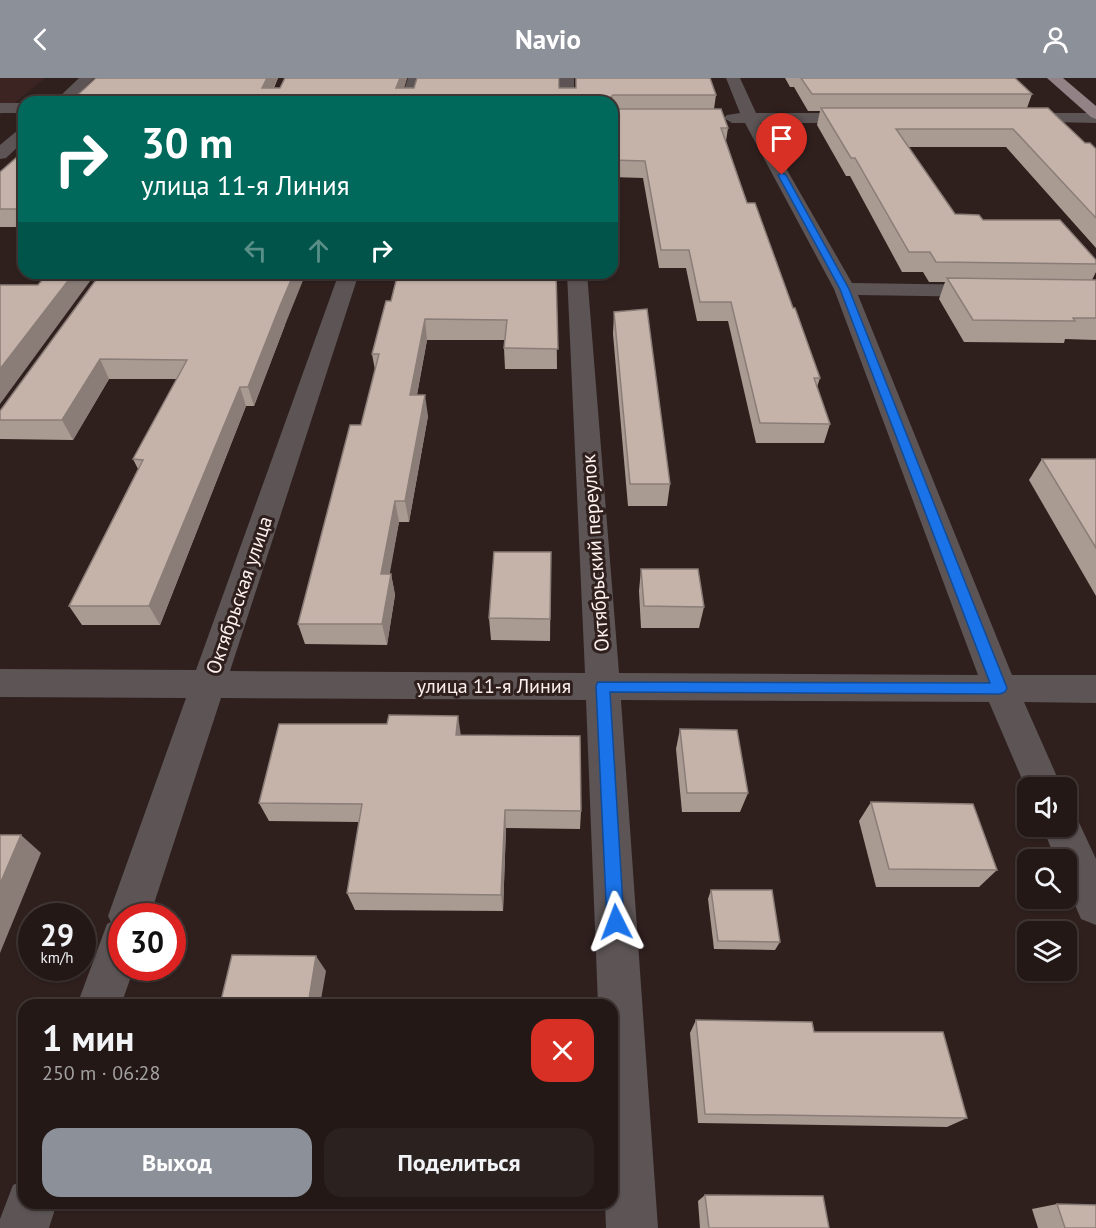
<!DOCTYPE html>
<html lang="ru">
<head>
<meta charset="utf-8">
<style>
	:root { --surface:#231816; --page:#2b211f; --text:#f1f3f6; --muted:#a3a0a1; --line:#403735; --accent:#8c9099 }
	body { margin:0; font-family:"PT Sans",sans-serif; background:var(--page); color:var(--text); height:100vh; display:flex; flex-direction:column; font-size:22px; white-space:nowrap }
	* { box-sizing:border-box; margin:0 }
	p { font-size:20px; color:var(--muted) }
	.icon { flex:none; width:33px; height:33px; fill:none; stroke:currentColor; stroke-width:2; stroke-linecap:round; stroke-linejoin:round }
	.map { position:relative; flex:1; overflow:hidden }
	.side { position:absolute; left:18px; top:921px; width:600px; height:210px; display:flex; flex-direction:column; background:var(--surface); border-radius:18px; box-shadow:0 2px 4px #0004,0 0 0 2px var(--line) }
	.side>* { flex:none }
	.top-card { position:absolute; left:18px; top:18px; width:600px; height:183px; border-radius:18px; box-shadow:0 2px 4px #0004,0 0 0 2px var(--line); background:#00695c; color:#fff; overflow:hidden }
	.tools { position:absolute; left:1017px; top:699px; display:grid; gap:12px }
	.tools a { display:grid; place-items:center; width:60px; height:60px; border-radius:12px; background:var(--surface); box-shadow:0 2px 4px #0004,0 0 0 2px var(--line); font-size:30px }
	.speed { position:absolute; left:18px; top:825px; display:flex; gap:12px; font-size:30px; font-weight:700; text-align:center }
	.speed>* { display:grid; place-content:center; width:78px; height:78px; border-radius:50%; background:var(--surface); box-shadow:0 2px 4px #0004,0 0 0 2px var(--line); line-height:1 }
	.speed small { font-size:15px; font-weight:400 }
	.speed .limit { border:9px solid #d22; background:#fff; color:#111 }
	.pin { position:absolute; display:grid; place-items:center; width:51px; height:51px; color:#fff; margin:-62px -26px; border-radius:50% 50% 50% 0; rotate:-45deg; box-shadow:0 0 6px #0007 }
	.pin .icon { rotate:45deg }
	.me { position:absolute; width:66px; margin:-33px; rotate:357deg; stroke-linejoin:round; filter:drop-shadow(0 0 4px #0008) }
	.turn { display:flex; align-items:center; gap:21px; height:126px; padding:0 24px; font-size:27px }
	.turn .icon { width:78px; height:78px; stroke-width:2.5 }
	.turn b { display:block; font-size:42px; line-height:51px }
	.lanes { display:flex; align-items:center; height:57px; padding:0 24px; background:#0003; justify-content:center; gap:30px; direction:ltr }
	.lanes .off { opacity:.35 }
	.round { display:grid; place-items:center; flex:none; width:63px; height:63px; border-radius:18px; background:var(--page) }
	.summary { display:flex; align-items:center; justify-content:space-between; height:102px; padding:0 24px }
	h1 { font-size:36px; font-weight:700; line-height:45px }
	.button { display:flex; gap:12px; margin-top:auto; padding:12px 24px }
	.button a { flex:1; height:69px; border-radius:18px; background:var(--accent); color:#fff; font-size:24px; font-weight:700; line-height:69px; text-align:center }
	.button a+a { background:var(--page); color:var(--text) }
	header { display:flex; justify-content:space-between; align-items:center; height:78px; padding:0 24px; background:var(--accent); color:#fff; font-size:27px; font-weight:700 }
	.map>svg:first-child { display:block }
	.built { fill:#3b2421 }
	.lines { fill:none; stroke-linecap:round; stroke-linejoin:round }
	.minor { fill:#5c5455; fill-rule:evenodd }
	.major { fill:#938285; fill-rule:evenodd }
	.wall { fill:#a99a92 }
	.shaded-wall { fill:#8a7d77 }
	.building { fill:#c5b3aa; stroke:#8a7d77; stroke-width:1.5 }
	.route { fill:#1a73e8; stroke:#114b97; stroke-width:1.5 }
	.labels { text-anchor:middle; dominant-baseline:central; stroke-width:6; stroke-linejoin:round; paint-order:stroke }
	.street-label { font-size:20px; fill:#fcf1ef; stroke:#2f201e }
</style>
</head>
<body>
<header><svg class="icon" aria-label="back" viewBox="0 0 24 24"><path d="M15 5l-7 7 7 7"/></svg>Navio<svg class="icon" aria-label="person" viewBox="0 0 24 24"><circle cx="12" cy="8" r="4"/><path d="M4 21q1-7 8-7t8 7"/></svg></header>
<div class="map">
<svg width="1096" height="1150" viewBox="0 0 1096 1150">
	<rect width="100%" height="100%" fill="#2f201e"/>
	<path class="built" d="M0,0H45L0,37Z"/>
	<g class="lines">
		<g class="minor">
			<path d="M79,0H94L70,24H54Z"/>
			<path d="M408,0H422L414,24H400Z"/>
			<rect x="560" y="0" width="14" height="24"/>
			<path d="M726,0H740L756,35H863L871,40L863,45H760L852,205L986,207L993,209L997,213L993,217L986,219L858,217L1012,597H1096V625L1024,624L1062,710H1028V715L989,624L621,622L658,1150H606L605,1125H612V927H598L586,622L221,620L150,838H122V890H134L121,927H77L107,846L111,844L108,838L186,620L0,619V591L196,592L339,195H359L230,593L585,595L567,195H587L619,595L978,597L834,211L745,45H732L724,40L727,37L740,35Z"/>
			<rect x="0" y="25" width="24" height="10"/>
			<path d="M1014,35H1096V45L1009,43L1006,40L1009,37Z"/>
			<path d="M24,50V63L6,80L0,81V67L18,52Z"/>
			<path d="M1066,732L1075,736L1096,781V847L1081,841L1066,806V782H1056L1042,748H1066Z"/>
			<path d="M24,1102V1125H57L49,1150H0V1141L13,1107Z"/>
		</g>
		<path class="major" d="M1047,0H1063L1096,28V41L1091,39Z"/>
	</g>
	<g class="wall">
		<path d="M96,0H278L274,10H280L285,0H407L404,10H559L716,17L714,31L728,50L726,63L747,125L793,230L820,300L817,309L830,346L824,365H756L728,243H697L686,190H659L643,100L612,99V24H70Z"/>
		<path d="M785,0H1015L1032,16L1027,30L1085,65L1096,71V170L1006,69H908L955,136L983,142L1096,182V194L1092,202H1096V262L1065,261L1064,265L964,264L939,221L945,204H929L923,194H902L850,98H846L817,47L820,33H808L794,9H790Z"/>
		<path d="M24,73V149H0V94Z"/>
		<path d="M101,195L285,247L254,328H246L160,547H82L69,528L138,391L133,381L177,301H109L73,362L0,361V333Z"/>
		<path d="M556,195L557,291H505L504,270L505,262H427L417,317L428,338L409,444H399L389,496H391L395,517L387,567L305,566L298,546L361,347L375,292L372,276L391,223Z"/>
		<path d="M614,234L670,406L667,428H628L613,256Z"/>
		<path d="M1042,381H1096V518L1029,402Z"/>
		<path d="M551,474L550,563L491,562L489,540Z"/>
		<path d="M641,491L704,529L699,550H641L639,513Z"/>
		<path d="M680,651L748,715L740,734H682L676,671Z"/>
		<path d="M460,657L581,733L580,751L506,750L503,833L355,832L347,815L359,744L269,743L259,725Z"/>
		<path d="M871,724L997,792L979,809H876L859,743Z"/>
		<path d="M711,812L780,864L775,872L714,871L708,821Z"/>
		<path d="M696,942L814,954L967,1040L947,1049L698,1045L690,955Z"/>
		<path d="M705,1117L829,1150H700L698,1123Z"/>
		<path d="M1057,1126L1096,1150H1038L1032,1131Z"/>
	</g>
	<g class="shaded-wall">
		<path d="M267,0H278L266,24L262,10Z"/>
		<path d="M400,0H407L399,24L396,10Z"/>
		<path d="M74,195H96L0,326V291Z"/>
		<path d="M294,195H306L285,247L254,328L248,309L280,228Z"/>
		<path d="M425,241L427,262L413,338L410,317Z"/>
		<path d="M100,281L109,301L73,362L62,342Z"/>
		<path d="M240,309L246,328L160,547L149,528Z"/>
		<path d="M425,317L428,338L409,444L405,423Z"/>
		<path d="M395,423L399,444L386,517L381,496Z"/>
		<path d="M391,496L395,517L387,567L382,546Z"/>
		<path d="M458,638L461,658L456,657Z"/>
		<path d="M505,732L506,750L503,833L501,817Z"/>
		<path d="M21,757L41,775L0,875V806Z"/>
		<path d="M316,878L326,893L320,927H308Z"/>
	</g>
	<g class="building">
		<path d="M96,0H267L262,10H280L285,0H400L396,10H414L417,0H559V10H576V0H710L716,17H613L611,19V24H70Z"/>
		<path d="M801,0H1015L1032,16H812Z"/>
		<path d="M612,30L613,31H721L728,50H721L747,125H755L793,230H795L820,300H814L830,346L760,345L731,224H700L689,172H661L645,83L612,82Z"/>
		<path d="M821,30H1048L1085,65H1090L1096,71V140L1013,51H896L955,136L979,137L983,142H1060L1096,182V186L936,184L930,174H909L855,80H851Z"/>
		<path d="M24,73V131H0V94Z"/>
		<path d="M48,195H74L0,291V207H38Z"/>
		<path d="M101,195H294L280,228L248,309H240L149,528H69L143,382L133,381L187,282L100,281L62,342H0V333Z"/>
		<path d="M398,195H556L558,271L504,270L507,242L425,241L410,317H425L405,423H395L381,496H391L382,546H298L350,347H361L379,276H372L386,223H391Z"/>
		<path d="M947,200L1096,202V240H1073L1075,243L973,242Z"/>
		<path d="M647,231L670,406H630L614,234Z"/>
		<path d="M1042,381H1096V470Z"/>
		<path d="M494,474H551L550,541L489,540Z"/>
		<path d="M641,491H698L704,529L644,528Z"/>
		<path d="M389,637L458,638L456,657L580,658L581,733L505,732L501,817L347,815L362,726L259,725L279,646H387Z"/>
		<path d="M680,651L737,652L748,715H687Z"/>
		<path d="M871,724L973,726L997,792L889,791Z"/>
		<path d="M0,757H21L0,806Z"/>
		<path d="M711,812H772L780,864L718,863Z"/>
		<path d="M232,877L316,878L308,927H220Z"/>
		<path d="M696,942L812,944L814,954H943L967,1040L705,1036Z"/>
		<path d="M705,1117L823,1118L829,1150H709Z"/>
		<path d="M1057,1126L1096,1127V1150H1065Z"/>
	</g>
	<path class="route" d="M782,95L786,97L849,211L1007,610L1005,614L1000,616L610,614L624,844L622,850L616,852L609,850L607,844L596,608L598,604L990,605L840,211L778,97Z"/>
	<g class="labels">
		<g class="street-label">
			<text transform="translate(595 475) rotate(-94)">Октябрьский переулок</text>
			<text transform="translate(239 517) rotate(-71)">Октябрьская улица</text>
			<text x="494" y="608">улица 11-я Линия</text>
		</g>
	</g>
</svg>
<div class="tools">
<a><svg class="icon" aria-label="sound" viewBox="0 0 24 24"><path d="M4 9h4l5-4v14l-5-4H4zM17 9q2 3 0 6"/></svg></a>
<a><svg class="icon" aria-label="search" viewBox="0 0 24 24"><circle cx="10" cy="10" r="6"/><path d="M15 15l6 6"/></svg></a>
<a><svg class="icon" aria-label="layers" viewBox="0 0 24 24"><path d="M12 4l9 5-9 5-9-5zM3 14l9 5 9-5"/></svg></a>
</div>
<div class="speed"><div>29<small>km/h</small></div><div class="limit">30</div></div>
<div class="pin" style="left:782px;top:97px;background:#d93025"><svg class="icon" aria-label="arrive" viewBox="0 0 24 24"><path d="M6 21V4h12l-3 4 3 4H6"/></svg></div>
<svg class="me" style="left:616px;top:844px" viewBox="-20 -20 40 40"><path d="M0-17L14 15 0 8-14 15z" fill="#1a73e8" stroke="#fff" stroke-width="4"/></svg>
<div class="top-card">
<div class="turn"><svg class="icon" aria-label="right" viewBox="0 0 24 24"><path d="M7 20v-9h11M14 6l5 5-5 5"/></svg><div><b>30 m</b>улица 11-я Линия</div></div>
<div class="lanes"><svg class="icon off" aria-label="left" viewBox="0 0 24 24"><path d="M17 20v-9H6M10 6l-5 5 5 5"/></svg><svg class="icon off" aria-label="ahead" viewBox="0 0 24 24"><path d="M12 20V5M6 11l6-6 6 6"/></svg><svg class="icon" aria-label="right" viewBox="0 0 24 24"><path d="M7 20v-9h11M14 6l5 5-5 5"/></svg></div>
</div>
<section class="side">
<div class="summary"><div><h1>1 мин</h1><p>250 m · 06:28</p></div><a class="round" style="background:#d93025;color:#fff"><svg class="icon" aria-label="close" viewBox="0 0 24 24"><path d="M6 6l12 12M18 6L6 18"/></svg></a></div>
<div class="button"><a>Выход</a><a>Поделиться</a></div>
</section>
</div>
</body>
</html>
